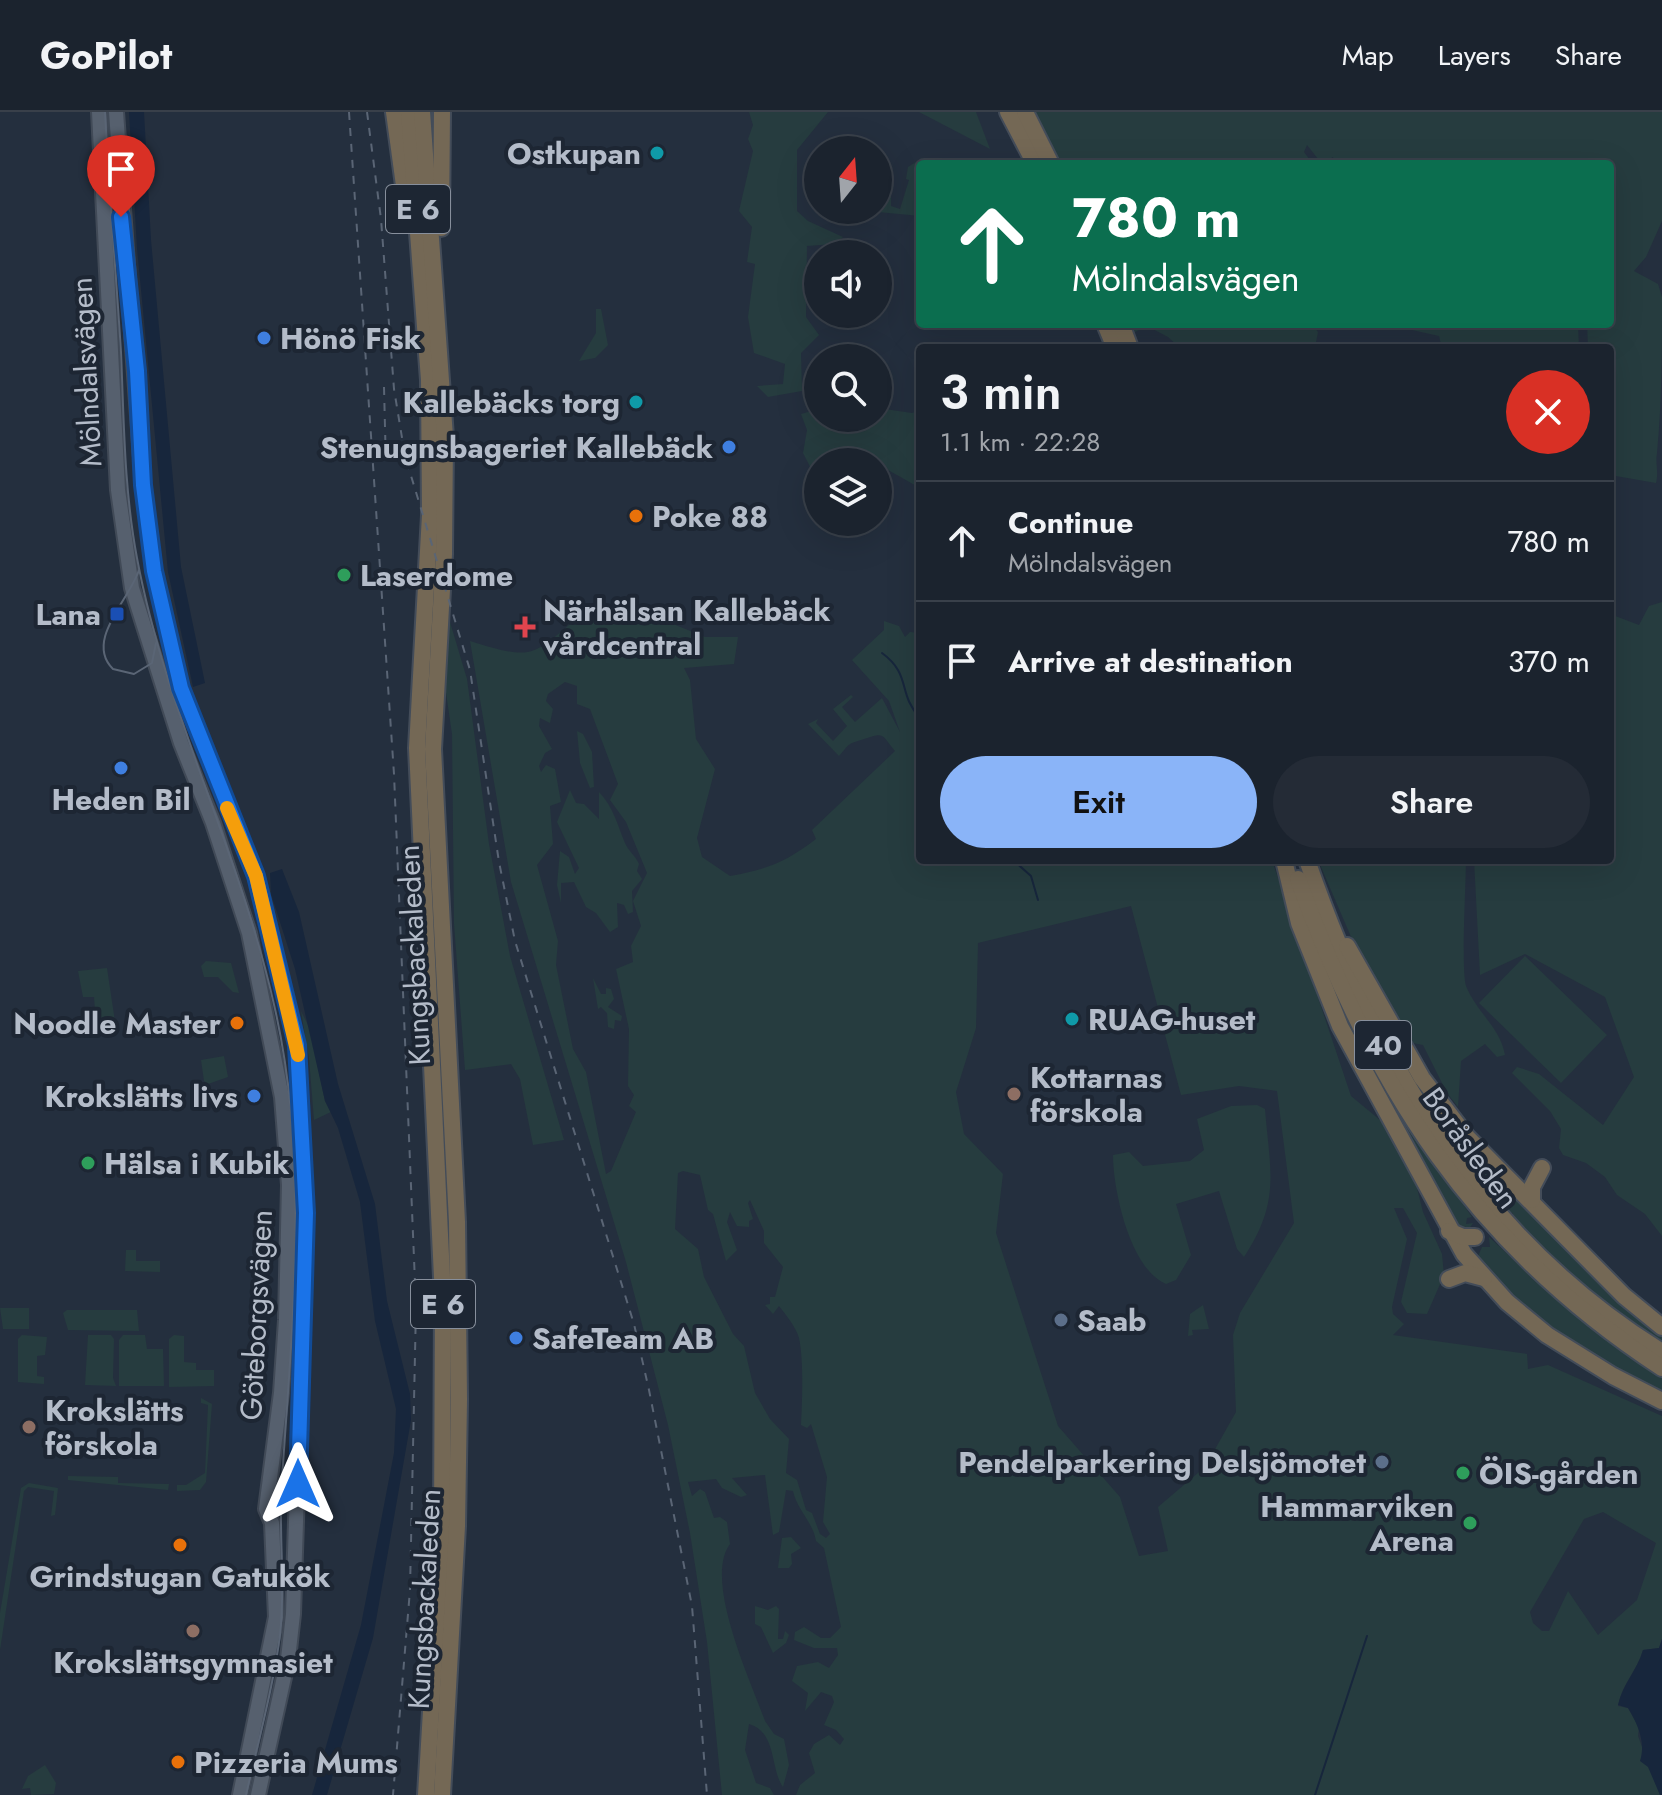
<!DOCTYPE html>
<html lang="en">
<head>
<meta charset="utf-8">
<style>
	:root { --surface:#1b232e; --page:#242b36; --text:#f1f3f6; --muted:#a0a4aa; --line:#39404a; --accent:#8ab4f8 }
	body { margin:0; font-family:Jost,sans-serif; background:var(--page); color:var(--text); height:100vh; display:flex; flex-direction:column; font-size:30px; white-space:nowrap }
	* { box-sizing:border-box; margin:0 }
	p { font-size:26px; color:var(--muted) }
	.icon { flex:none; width:44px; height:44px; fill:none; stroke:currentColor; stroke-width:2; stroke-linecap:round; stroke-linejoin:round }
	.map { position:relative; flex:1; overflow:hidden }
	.details { position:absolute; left:916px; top:232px; width:698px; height:520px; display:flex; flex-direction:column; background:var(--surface); border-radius:8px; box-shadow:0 8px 32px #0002,0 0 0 2px var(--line) }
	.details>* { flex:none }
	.top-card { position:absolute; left:916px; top:48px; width:698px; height:168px; border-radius:8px; box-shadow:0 8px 32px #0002,0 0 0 2px var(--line); background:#0b6e4f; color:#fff; overflow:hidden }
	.needle { width:52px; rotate:17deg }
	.buttons { position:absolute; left:804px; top:24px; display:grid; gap:16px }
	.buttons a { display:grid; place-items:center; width:88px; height:88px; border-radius:50%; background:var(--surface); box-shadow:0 8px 32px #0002,0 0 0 2px var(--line); font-size:40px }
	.pin { position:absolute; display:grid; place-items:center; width:68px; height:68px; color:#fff; margin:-82px -34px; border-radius:50% 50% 50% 0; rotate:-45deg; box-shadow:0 0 8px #0007 }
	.pin .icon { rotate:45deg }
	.me { position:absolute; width:88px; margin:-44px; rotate:0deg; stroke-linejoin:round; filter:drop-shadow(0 0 6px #0008) }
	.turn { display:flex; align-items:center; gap:28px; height:168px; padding:0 24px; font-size:36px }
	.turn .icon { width:104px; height:104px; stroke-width:2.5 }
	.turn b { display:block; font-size:56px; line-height:68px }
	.round { display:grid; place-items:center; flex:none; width:84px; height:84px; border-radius:42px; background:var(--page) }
	.overview { display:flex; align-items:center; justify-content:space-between; height:136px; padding:0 24px }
	h1 { font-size:48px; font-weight:600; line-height:60px }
	.cta { display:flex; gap:16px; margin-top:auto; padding:16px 24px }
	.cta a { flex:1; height:92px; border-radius:48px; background:var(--accent); color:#111; font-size:32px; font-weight:600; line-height:92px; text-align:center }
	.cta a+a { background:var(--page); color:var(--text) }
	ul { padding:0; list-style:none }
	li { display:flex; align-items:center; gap:24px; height:120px; padding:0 24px; border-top:2px solid var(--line) }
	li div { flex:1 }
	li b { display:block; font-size:30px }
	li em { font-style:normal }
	header { display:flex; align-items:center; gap:48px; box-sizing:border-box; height:112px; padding:0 40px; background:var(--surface); border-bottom:2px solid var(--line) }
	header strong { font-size:38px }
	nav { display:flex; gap:44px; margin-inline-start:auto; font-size:28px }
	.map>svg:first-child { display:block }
	.green { fill:#263c3f; fill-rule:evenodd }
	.water { fill:#17263c }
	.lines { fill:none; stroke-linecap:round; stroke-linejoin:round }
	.stream { stroke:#17263c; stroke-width:2 }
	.major-casing { stroke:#414a57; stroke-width:18 }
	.highway-casing { stroke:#434c59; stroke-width:20 }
	.major { stroke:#56606e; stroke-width:14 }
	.highway { stroke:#746855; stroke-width:16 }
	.tram { stroke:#5a6575; stroke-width:2 }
	.rail { stroke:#5a6575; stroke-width:2; stroke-dasharray:8 8; stroke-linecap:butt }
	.route-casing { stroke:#114b97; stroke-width:20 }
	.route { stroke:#1a73e8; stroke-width:14 }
	.slow { stroke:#f59e0b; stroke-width:14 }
	.culture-dot { fill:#0f9aa8; stroke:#1d2633; stroke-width:3 }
	.shop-dot { fill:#3f7fe0; stroke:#1d2633; stroke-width:3 }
	.food-dot { fill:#e8710a; stroke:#1d2633; stroke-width:3 }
	.leisure-dot { fill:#2e9e5b; stroke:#1d2633; stroke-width:3 }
	.transit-dot { fill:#1a4fb4; stroke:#1d2633; stroke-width:3 }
	.health-dot { fill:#e0444e; stroke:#1d2633; stroke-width:3 }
	.education-dot { fill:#8d6e63; stroke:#1d2633; stroke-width:3 }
	.service-dot { fill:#5c6f8a; stroke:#1d2633; stroke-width:3 }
	.labels { text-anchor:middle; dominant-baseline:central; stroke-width:8; stroke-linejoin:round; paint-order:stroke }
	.shield { fill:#1d2633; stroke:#878f9c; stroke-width:2 }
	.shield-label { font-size:28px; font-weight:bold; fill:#b4bcc9 }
	.poi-label { font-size:30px; font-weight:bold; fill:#b4bcc9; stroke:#1d2633; text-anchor:start }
	.street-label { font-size:30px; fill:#b4bcc9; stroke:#1d2633 }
</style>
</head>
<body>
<header>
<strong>GoPilot</strong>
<nav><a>Map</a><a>Layers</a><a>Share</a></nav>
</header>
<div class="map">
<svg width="1662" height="1683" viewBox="0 0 1662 1683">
	<rect width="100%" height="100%" fill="#242f3e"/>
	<g class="green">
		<path d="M749,0H828L797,38V99L808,109L843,125L835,132L807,134L806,205L819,223L801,241L802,279L768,285L757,274L783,272L785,252L754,241L748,205L755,152L747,150L752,115L739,99L753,39L748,27L753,13Z"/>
		<path d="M919,0H976L990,37Z"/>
		<path d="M1034,0H1662V109L1646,145L1634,159L1658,172L1662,185C1662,237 1662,290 1657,341C1655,352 1659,359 1656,371L1610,363V337L1616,324L1610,311V236H1588L1587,212H1610V52H1334L1333,45L1322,52L1307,33L1304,40L1313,52H1060Z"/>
		<path d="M922,46L942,52H920V104L878,100L885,79L891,81V94L900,97L909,68L906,67L908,55Z"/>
		<path d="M596,197H601L608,233L595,246L579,249L596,221Z"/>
		<path d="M1129,212H1312L1318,220L1316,230L1302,236H1180L1168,225L1147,214L1133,221Z"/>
		<path d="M1410,212H1578L1579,236H1442L1439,224L1412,218Z"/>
		<path d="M878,296L912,301L920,298V376L888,358L878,363V350H818V370L803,341L807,318L801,302L815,298L818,306H878Z"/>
		<path d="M1662,490V1124L1645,1102L1617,1083L1605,1065L1586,1051L1563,1043L1559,1036L1561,1017L1550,999L1512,961L1517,955L1539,962L1603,1013L1634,965L1605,885L1525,842L1480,863L1474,748H1610V502L1639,513L1649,494Z"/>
		<path d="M586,499L656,505L705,525H738L734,552L684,556L690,568L696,627L715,657L697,726L702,745L730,764C768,757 786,750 816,727L812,718L895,639C881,622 885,620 864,627C847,633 852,629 839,644L808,612L818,607L816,611L833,629L847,614L833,597L851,583L853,585L842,595L855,610L882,586L900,620L889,589L852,548L884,518V509L899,514L905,525L910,520L920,521V748H1272L1351,984L1386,1013L1416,1072L1423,1100L1442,1142L1444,1163L1427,1202L1407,1201L1401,1190L1417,1121L1403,1096H1394L1407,1127L1392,1195L1393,1202L1404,1212L1393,1223L1527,1242L1528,1257L1548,1253L1662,1304V1527L1659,1536L1643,1538C1637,1559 1623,1570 1618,1594L1628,1596L1639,1615L1638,1624L1660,1683H796L800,1673L815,1661L809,1641L814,1632L829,1623L840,1633L844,1627L836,1618L824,1613L834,1590L832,1584L821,1580L805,1599L808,1581L792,1569L797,1554L818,1550L829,1556L838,1543L837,1536H814L794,1528L795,1520L804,1515L821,1526H830L841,1515L824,1436L816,1429C813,1410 797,1398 793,1379L786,1378L779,1420L773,1423L765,1363L732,1366L747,1383L741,1385L722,1376L716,1367L688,1370L692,1384L700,1377L705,1380L714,1406L720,1405L727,1410L730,1432C703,1468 751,1569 765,1609L774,1622L784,1627L789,1653L783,1675C770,1657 777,1620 749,1612L745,1638L756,1671L770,1676L774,1683H722L707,1530L690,1421L668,1313L626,1150L511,770L470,529C539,551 532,542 586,499ZM565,570L577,574V592L590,597L618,672L610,688L626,710L647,761L633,789L641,814L631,834L633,850L616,857L629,917L628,974L634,983L629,994L636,1000L611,1059L606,1062L586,960L573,937L556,853L558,829L537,753L553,732L550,694L561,690L555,657L546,653L541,660L539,654L545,641L552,637L539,614L540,606L550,611L553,597L546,589L548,582ZM1131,794L1181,983L1239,974L1277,979L1294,1111L1240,1201L1233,1223L1236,1300L1205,1355L1158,1395L1168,1439L1139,1444L1120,1385L1058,1314L996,1121L1003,1062L964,1022L956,980L976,916L978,831ZM683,1059L700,1063L708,1098L713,1102L726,1149L737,1138L727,1110L730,1100L737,1114L749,1115V1109L753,1107L748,1091L750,1088L764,1119V1131L783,1155L775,1185H770V1192L765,1193L773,1202L779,1194C786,1203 796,1215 799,1226C804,1249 802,1292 801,1313L807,1316L811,1312L827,1365L823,1410L830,1422L826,1426L820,1422L812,1401L806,1398L797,1368L786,1361L789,1327L770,1307L755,1281L744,1234L733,1222L704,1165L698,1137L675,1117L678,1061ZM1603,1400L1656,1431L1637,1488L1598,1523L1568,1479L1549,1519H1542L1533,1511L1530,1500L1584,1407Z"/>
		<path d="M447,500L467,567L489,732L510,844L564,1028L533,1033L520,967L511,952L465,958L454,812L452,622L445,574Z"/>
		<path d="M577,619L583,622L592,640L594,675L590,676L580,651Z"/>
		<path d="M570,678L576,691L584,692L599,707V680C614,696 617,712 625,731C628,739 636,744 639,752L637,759L642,767L632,779L633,800L628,802L624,793L617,791L618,815L610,820L596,801L586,795L574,770L561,771V791L557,773L560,739L569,745L575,762L579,756L557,710Z"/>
		<path d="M1318,748H1466C1466,771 1461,858 1466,874C1477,901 1500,915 1505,943L1497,945L1485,932L1461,949L1458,995L1447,981L1423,933L1408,930L1367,862Z"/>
		<path d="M1525,844L1607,923L1561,971L1479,891Z"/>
		<path d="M206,849L231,851L239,881L233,880L218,865H204L201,854Z"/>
		<path d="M107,856L117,923L97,924L94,885H83L78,859Z"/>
		<path d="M593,866L601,882H606V876L611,877L614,887L608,895L622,904L621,909L615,908L614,917L608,915L607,901L601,895L598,897Z"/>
		<path d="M1364,874L1499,1067L1495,1077L1490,1074L1486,1077L1413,973Z"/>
		<path d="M301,899L310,917L325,989L331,1000L314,1008L309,947Z"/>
		<path d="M1345,905L1390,989L1472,1105L1467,1106L1466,1112L1473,1111L1467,1120L1457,1117L1357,936Z"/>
		<path d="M224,944L228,965L208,972L204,969L201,948Z"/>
		<path d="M1257,993L1265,997C1270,1059 1281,1089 1244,1145L1237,1137L1219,1079L1176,1092L1191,1143L1176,1168L1166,1172C1130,1157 1113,1078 1113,1043L1129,1040L1143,1054L1190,1049L1204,1038L1197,1007L1231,994Z"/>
		<path d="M1520,1085L1662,1221V1232L1583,1175L1512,1108L1513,1101L1505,1100Z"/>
		<path d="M1489,1125L1583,1210L1662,1265V1282L1574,1234L1514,1190L1476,1149L1482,1135H1490Z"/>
		<path d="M126,1138H136V1149H160V1160L125,1159Z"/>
		<path d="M1203,1193L1209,1217L1192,1218L1193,1223L1188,1224L1190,1202Z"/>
		<path d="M0,1196H29V1217H3Z"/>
		<path d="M67,1198H137L139,1219L68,1218L63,1201Z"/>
		<path d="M22,1223L47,1225L45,1243L37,1244V1264L44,1265V1272L18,1270V1227Z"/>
		<path d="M88,1223H111L114,1227L113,1266L116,1274L85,1273Z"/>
		<path d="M123,1223H145L147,1237H163L164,1274H119V1228Z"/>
		<path d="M174,1223L184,1224V1250L196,1251V1258H214V1274L169,1275V1227Z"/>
		<path d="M201,1286L212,1292L206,1370L200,1378L177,1379V1373H186L205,1361L208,1293L201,1291Z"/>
		<path d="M68,1364L118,1365V1371L169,1372L168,1378L68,1368Z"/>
		<path d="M29,1371L58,1376L55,1403L51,1404L54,1379L28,1375L24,1379L0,1538V1501L21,1376Z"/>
		<path d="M791,1425L801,1436L791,1442L792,1452L789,1456H778L782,1426Z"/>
		<path d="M755,1494L768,1498L776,1494L779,1497L778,1527H783L785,1519L789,1523L786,1531L773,1541L761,1515L755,1512Z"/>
		<path d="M45,1653L56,1671L54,1682L31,1683L30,1676L22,1677L28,1664Z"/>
	</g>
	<g class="water">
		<path d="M129,0H144L151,128L181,455L205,571L193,575L168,460L137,136Z"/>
		<path d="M282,757L299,800L338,972L375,1092L387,1189L410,1282L411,1308L373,1526L327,1683H312L361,1513L394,1341L396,1297L375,1209L360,1090L338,1016L325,989L295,857L271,782L270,761Z"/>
		<path d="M1662,1527V1683H1660L1648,1655L1640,1649C1646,1630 1638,1613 1628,1596L1618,1593C1623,1571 1637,1559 1643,1538L1659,1536Z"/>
	</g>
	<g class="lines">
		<g class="stream">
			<path d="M882,541C912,563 897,581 920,606"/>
			<path d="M1013,748L1031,764L1038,788"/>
			<path d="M1315,1683L1367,1524"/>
		</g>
		<defs>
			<g id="major">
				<path d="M99,0L118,378L132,476L181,631L213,711L249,821L282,985L289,1073L286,1208L281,1281L266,1397L272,1411L276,1505L240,1683"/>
				<path d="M116,0L143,373L154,459L181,576L256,764L297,933L306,1101L293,1502L288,1547L258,1683"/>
			</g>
			<g id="highway">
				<path d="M394,0L408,103"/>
				<path d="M409,0L429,268L430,403L417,636L443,1186L442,1414L426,1683"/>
				<path d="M422,0L445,325L444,442L433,637L457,1110L459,1287L457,1414L442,1683"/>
				<path d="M1008,0L1035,52"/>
				<path d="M1025,0L1051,52"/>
				<path d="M441,116L442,0"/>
				<path d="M1105,212L1115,236"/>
				<path d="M1121,212L1130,236"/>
				<path d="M1284,748L1299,811L1340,914L1464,1142L1507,1190L1547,1223L1613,1264L1662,1289"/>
				<path d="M1307,748C1377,950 1476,1125 1662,1240"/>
				<path d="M1298,767C1373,975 1474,1133 1662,1256"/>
				<path d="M1347,834L1422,966L1467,1025L1624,1184L1662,1215"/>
				<path d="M1532,1088V1075L1542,1056"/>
				<path d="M1449,1119L1463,1125H1475"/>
				<path d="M1449,1167L1465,1161L1484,1166"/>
			</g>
		</defs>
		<use href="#major" class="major-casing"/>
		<use href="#highway" class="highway-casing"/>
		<use href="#major" class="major"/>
		<use href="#highway" class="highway"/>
		<g class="tram">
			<path d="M105,0C109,80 116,160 121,240C124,309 124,377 137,446C166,602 241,742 275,897C310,1052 292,1212 282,1368C278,1420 286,1472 280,1523C273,1577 258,1630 246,1683"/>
			<path d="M139,458C130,487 84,529 113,557L134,562L152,551L156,531"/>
		</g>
		<g class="rail">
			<path d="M349,0L394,662L416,1195L410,1478L393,1683"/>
			<path d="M367,0L381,107L394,277L405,344L470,558L499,750L515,829L634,1212L649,1278L692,1494L707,1683"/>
			<path d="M384,275L386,355"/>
		</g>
	</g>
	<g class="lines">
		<defs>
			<path id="route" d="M121,105L137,259L143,373L154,459L181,576L256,764L297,933L306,1101L298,1372"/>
		</defs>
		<use href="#route" class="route-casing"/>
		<use href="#route" class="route"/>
		<path class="slow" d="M227,696L256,764L298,943"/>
	</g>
	<g class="culture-dot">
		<circle cx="657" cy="41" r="8"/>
		<circle cx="636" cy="290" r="8"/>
		<circle cx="1072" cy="907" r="8"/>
	</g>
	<g class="shop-dot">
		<circle cx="264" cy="226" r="8"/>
		<circle cx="729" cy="335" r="8"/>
		<circle cx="121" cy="656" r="8"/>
		<circle cx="254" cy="984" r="8"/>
		<circle cx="516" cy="1226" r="8"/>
	</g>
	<g class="food-dot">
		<circle cx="636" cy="404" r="8"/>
		<circle cx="237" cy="911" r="8"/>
		<circle cx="180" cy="1433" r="8"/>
		<circle cx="178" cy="1650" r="8"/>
	</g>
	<g class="leisure-dot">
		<circle cx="344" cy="463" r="8"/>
		<circle cx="88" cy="1051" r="8"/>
		<circle cx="1463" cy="1361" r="8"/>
		<circle cx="1470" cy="1411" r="8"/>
	</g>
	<rect class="transit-dot" x="109" y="494" width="16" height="16" rx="4"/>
	<path class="health-dot" d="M521 503h8v8h8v8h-8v8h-8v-8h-8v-8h8z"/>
	<g class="education-dot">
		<circle cx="1014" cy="982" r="8"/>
		<circle cx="29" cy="1315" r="8"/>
		<circle cx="193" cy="1519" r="8"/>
	</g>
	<g class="service-dot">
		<circle cx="1061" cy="1208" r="8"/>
		<circle cx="1382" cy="1350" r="8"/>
	</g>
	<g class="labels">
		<g class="shield">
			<rect x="386" y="73" width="64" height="48" rx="6"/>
			<rect x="1355" y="909" width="56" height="48" rx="6"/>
			<rect x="411" y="1168" width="64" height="48" rx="6"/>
		</g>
		<g class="shield-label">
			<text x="418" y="97">E 6</text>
			<text x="1383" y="933">40</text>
			<text x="443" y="1192">E 6</text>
		</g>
		<g class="poi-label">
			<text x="641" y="41" text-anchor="end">Ostkupan</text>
			<text x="280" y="226">Hönö Fisk</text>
			<text x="620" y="290" text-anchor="end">Kallebäcks torg</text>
			<text x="713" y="335" text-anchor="end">Stenugnsbageriet Kallebäck</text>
			<text x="652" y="404">Poke 88</text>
			<text x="360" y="463">Laserdome</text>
			<text x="543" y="498">Närhälsan Kallebäck<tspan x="543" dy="34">vårdcentral</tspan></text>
			<text x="101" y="502" text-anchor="end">Lana</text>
			<text x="121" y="687" text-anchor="middle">Heden Bil</text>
			<text x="1088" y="907">RUAG-huset</text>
			<text x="221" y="911" text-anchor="end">Noodle Master</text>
			<text x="1030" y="965">Kottarnas<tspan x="1030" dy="34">förskola</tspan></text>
			<text x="238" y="984" text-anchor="end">Krokslätts livs</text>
			<text x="104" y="1051">Hälsa i Kubik</text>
			<text x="1077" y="1208">Saab</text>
			<text x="532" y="1226">SafeTeam AB</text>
			<text x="45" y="1298">Krokslätts<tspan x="45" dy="34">förskola</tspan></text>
			<text x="1366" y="1350" text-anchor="end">Pendelparkering Delsjömotet</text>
			<text x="1479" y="1361">ÖIS-gården</text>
			<text x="1454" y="1394" text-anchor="end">Hammarviken<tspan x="1454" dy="34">Arena</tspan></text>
			<text x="180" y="1464" text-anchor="middle">Grindstugan Gatukök</text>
			<text x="193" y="1550" text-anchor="middle">Krokslättsgymnasiet</text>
			<text x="194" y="1650">Pizzeria Mums</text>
		</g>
		<g class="street-label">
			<text transform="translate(86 260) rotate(-93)">Mölndalsvägen</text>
			<text transform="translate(414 843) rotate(-93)">Kungsbackaleden</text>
			<text transform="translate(1471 1036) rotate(54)">Boråsleden</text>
			<text transform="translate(256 1203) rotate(-87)">Göteborgsvägen</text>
			<text transform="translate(424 1487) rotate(-87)">Kungsbackaleden</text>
		</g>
	</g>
</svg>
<div class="buttons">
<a><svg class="needle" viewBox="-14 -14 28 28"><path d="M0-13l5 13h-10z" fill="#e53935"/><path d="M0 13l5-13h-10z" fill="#a0a4aa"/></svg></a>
<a><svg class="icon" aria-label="sound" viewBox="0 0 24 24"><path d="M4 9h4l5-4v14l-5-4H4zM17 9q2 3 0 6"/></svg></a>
<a><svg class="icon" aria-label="search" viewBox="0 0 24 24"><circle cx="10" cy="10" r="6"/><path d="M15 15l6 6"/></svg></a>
<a><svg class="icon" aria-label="layers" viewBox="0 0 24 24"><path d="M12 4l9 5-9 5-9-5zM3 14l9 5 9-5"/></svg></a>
</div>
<div class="pin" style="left:121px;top:105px;background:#d93025"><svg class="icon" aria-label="arrive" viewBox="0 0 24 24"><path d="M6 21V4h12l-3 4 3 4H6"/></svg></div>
<svg class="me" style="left:298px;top:1372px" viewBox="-20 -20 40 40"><path d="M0-17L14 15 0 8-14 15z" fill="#1a73e8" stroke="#fff" stroke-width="4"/></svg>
<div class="top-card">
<div class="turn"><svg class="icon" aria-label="ahead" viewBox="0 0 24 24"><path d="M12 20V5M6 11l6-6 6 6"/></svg><div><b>780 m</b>Mölndalsvägen</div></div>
</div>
<section class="details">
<div class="overview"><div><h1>3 min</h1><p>1.1 km · 22:28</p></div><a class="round" style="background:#d93025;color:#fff"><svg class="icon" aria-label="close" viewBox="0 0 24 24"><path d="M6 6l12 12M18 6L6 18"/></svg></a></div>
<ul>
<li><svg class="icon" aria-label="ahead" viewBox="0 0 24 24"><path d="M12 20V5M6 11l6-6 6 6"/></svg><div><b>Continue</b><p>Mölndalsvägen</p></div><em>780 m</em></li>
<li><svg class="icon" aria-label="arrive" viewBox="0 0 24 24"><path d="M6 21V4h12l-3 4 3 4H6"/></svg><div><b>Arrive at destination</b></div><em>370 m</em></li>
</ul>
<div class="cta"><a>Exit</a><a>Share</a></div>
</section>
</div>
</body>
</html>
